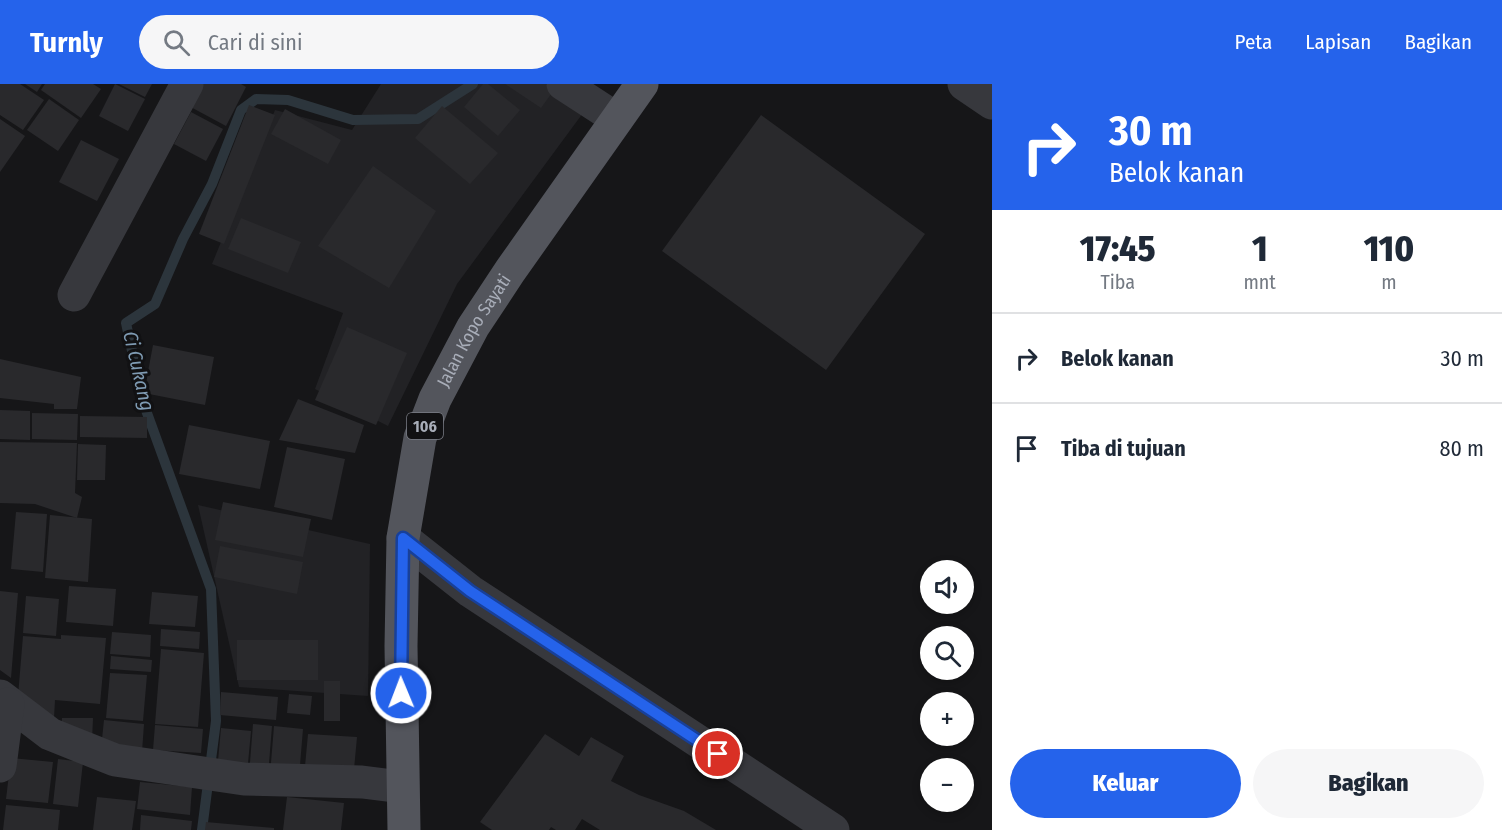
<!DOCTYPE html>
<html lang="id">
<head>
<meta charset="utf-8">
<style>
	:root { --surface:#fff; --page:#f6f6f7; --text:#1f2937; --muted:#747a83; --line:#e0e1e3; --accent:#2563eb }
	body { margin:0; font-family:"Fira Sans Condensed",sans-serif; background:var(--page); color:var(--text); height:100vh; display:flex; flex-direction:column; font-size:22px; white-space:nowrap }
	* { box-sizing:border-box; margin:0 }
	p { font-size:20px; color:var(--muted) }
	.icon { flex:none; width:33px; height:33px; fill:none; stroke:currentColor; stroke-width:2; stroke-linecap:round; stroke-linejoin:round }
	.map { position:relative; flex:1; overflow:hidden }
	.drawer { display:flex; flex-direction:column; background:var(--surface); width:510px }
	.drawer>* { flex:none }
	.hud { background:#2563eb; color:#fff; overflow:hidden }
	.controls { position:absolute; left:920px; top:476px; display:grid; gap:12px }
	.controls a { display:grid; place-items:center; width:54px; height:54px; border-radius:50%; background:var(--surface); box-shadow:0 3px 9px #0003; font-size:30px }
	.pin { position:absolute; display:grid; place-items:center; width:51px; height:51px; color:#fff; margin:-26px; border:3px solid #fff; border-radius:50%; box-shadow:0 2px 6px #0007 }
	.me { position:absolute; width:66px; margin:-33px; rotate:359deg; stroke-linejoin:round; filter:drop-shadow(0 0 4px #0008) }
	.turn { display:flex; align-items:center; gap:21px; height:126px; padding:0 18px; font-size:27px }
	.turn .icon { width:78px; height:78px; stroke-width:2.5 }
	.turn b { display:block; font-size:42px; line-height:51px }
	.eta { display:flex; justify-content:space-evenly; align-items:center; height:102px; text-align:center }
	.eta b { font-size:36px; font-weight:800; line-height:42px }
	.button { display:flex; gap:12px; margin-top:auto; padding:12px 18px }
	.button a { flex:1; height:69px; border-radius:36px; background:var(--accent); color:#fff; font-size:24px; font-weight:800; line-height:69px; text-align:center }
	.button a+a { background:var(--page); color:var(--text) }
	ul { padding:0; list-style:none }
	li { display:flex; align-items:center; gap:18px; height:90px; padding:0 18px; border-top:2px solid var(--line) }
	li div { flex:1 }
	li b { display:block; font-size:22px }
	li em { font-style:normal }
	header { display:flex; align-items:center; gap:36px; box-sizing:border-box; height:84px; padding:0 30px; background:var(--accent); color:#fff }
	header strong { font-size:28px }
	nav { display:flex; gap:33px; margin-inline-start:auto; font-size:21px }
	.search { width:420px; height:54px; background:var(--page); display:flex; align-items:center; gap:15px; box-sizing:border-box; padding:0 21px; border-radius:33px; color:var(--muted); font-size:22px }
	main { display:flex; flex:1; min-height:0 }
	.map>svg:first-child { display:block }
	.built { fill:#222225 }
	.lines { fill:none; stroke-linecap:round; stroke-linejoin:round }
	.stream { stroke:#2c353c; stroke-width:10 }
	.building { fill:#29292c }
	.minor { stroke:#37383d; stroke-width:33 }
	.major { stroke:#53555c; stroke-width:33 }
	.route-casing { stroke:#184099; stroke-width:15 }
	.route { stroke:#2563eb; stroke-width:10 }
	.labels { text-anchor:middle; dominant-baseline:central; stroke-width:6; stroke-linejoin:round; paint-order:stroke }
	.shield { fill:#111113; stroke:#7b7e86; stroke-width:1.5 }
	.shield-label { font-size:16px; font-weight:bold; fill:#a8adb8 }
	.street-label { font-size:18px; fill:#a8adb8; stroke:#111113 }
	.water-label { font-size:20px; font-style:italic; fill:#7f9bb3; stroke:#111113 }
</style>
</head>
<body>
<header>
<strong>Turnly</strong>
<div class="search"><svg class="icon" aria-label="search" viewBox="0 0 24 24"><circle cx="10" cy="10" r="6"/><path d="M15 15l6 6"/></svg>Cari di sini</div>
<nav><a>Peta</a><a>Lapisan</a><a>Bagikan</a></nav>
</header>
<main>
<div class="map">
<svg width="992" height="746" viewBox="0 0 992 746">
	<rect width="100%" height="100%" fill="#161618"/>
	<g class="built">
		<path d="M381,0H542L583,29L457,200L388,342L315,305L343,229L212,180L275,26L352,46Z"/>
		<path d="M198,421L370,460L368,612L239,603Z"/>
	</g>
	<g class="lines">
		<path class="stream" d="M202,746L216,637L211,505L143,318L126,239L155,220L183,155L212,100L241,26L256,15L288,16L353,36L418,35L473,0"/>
	</g>
	<g class="building">
		<path d="M0,0H20L44,16L23,46L0,31Z"/>
		<path d="M25,0H42L37,8Z"/>
		<path d="M45,0H93L101,5L81,34L41,6Z"/>
		<path d="M115,0L145,15L128,47L99,32Z"/>
		<path d="M119,0H152L145,13Z"/>
		<path d="M199,0H241L246,3L226,42L187,21Z"/>
		<path d="M483,0H488L520,26L498,52L464,23Z"/>
		<path d="M505,0H546L554,6L541,24Z"/>
		<path d="M49,15L79,36L58,67L27,46Z"/>
		<path d="M249,21L275,31L224,160L199,150Z"/>
		<path d="M442,22L498,69L470,100L415,54Z"/>
		<path d="M285,25L341,56L328,80L271,50Z"/>
		<path d="M191,28L223,45L206,77L174,60Z"/>
		<path d="M761,31L925,150L826,286L662,167Z"/>
		<path d="M0,35L25,52L0,88Z"/>
		<path d="M81,56L119,75L97,117L59,98Z"/>
		<path d="M373,82L436,127L389,204L318,162Z"/>
		<path d="M241,134L301,158L288,189L228,165Z"/>
		<path d="M347,243L407,269L376,341L315,316Z"/>
		<path d="M153,261L214,273L205,321L144,309Z"/>
		<path d="M0,275L81,293L77,325H54V320L0,314Z"/>
		<path d="M298,315L364,341L355,369L279,356Z"/>
		<path d="M0,326L30,327V356L0,355Z"/>
		<path d="M32,329L78,330L77,356L32,355Z"/>
		<path d="M80,332L147,333V354L80,353Z"/>
		<path d="M189,341L270,357L260,405L179,390Z"/>
		<path d="M0,358L77,359L75,409L82,413L77,434L35,420L0,419Z"/>
		<path d="M78,360L106,361L105,396H77Z"/>
		<path d="M287,363L345,375L332,436L274,423Z"/>
		<path d="M223,418L311,435L303,473L215,456Z"/>
		<path d="M16,428L47,430L43,488L11,485Z"/>
		<path d="M50,431L92,435L88,498L45,494Z"/>
		<path d="M220,462L303,478L297,510L214,493Z"/>
		<path d="M69,502L116,505L113,542L66,538Z"/>
		<path d="M0,507L18,509L11,594L0,586Z"/>
		<path d="M152,508L198,512L195,543L149,540Z"/>
		<path d="M26,512L59,515L56,552L23,549Z"/>
		<path d="M161,545L200,548L199,565L160,562Z"/>
		<path d="M112,548L151,551L150,573L110,570Z"/>
		<path d="M61,551L106,554L100,620L55,616L54,634L18,612L23,552L61,555Z"/>
		<rect x="237" y="556" width="81" height="40"/>
		<path d="M161,565L204,569L198,643L155,640Z"/>
		<path d="M111,572L152,576L151,588L110,585Z"/>
		<path d="M110,589L147,591L143,637L106,634Z"/>
		<rect x="324" y="597" width="16" height="40"/>
		<path d="M221,608L278,613L276,636L220,631Z"/>
		<path d="M289,610L312,612L310,631L287,629Z"/>
		<path d="M62,634H93L92,657L61,650Z"/>
		<path d="M104,636L144,640L142,668L101,665Z"/>
		<path d="M253,640L272,642L268,692L249,691Z"/>
		<path d="M155,641L203,645L201,669L153,666Z"/>
		<path d="M274,642L303,645L299,693L270,691Z"/>
		<path d="M221,644L251,647L247,690L217,688Z"/>
		<path d="M308,650L357,653L354,685L305,682Z"/>
		<path d="M545,650L579,672L591,653L624,672L611,697L639,711L684,727L716,746H600L582,735L575,746H556L551,743L549,746H492L480,738Z"/>
		<path d="M11,674L53,678L48,719L6,715Z"/>
		<path d="M58,675L83,678L78,723L53,720Z"/>
		<path d="M140,698L192,703L190,731L137,725Z"/>
		<path d="M97,713L136,717L132,746H93Z"/>
		<path d="M287,713L344,719L341,746H283Z"/>
		<path d="M6,721L60,726L58,746H3Z"/>
		<path d="M141,731L192,737L191,746H140Z"/>
		<path d="M206,738L274,744V746H205Z"/>
	</g>
	<g class="lines">
		<g class="minor">
			<path d="M563,0L617,35"/>
			<path d="M964,0L992,19"/>
			<path d="M74,211L187,0"/>
			<path d="M403,454L470,507L833,746"/>
			<path d="M0,612L50,650L115,676L244,695L362,698L402,703"/>
			<path d="M0,682L8,620"/>
		</g>
		<path class="major" id="s1" d="M404,746L401,562L403,454L420,354L435,315L473,243L510,187L642,0"/>
	</g>
	<g class="lines">
		<defs>
			<path id="route" d="M401,609L403,454L470,507L718,670"/>
		</defs>
		<use href="#route" class="route-casing"/>
		<use href="#route" class="route"/>
	</g>
	<g class="labels">
		<rect class="shield" x="407" y="329" width="36" height="26" rx="4.5"/>
		<g class="shield-label">
			<text x="425" y="342">106</text>
		</g>
		<g class="street-label">
			<text stroke="none"><textPath href="#s1" startOffset="514">Jalan Kopo Sayati</textPath></text>
		</g>
		<g class="water-label">
			<text transform="translate(139 287) rotate(77)">Ci Cukang</text>
		</g>
	</g>
</svg>
<div class="controls">
<a><svg class="icon" aria-label="sound" viewBox="0 0 24 24"><path d="M4 9h4l5-4v14l-5-4H4zM17 9q2 3 0 6"/></svg></a>
<a><svg class="icon" aria-label="search" viewBox="0 0 24 24"><circle cx="10" cy="10" r="6"/><path d="M15 15l6 6"/></svg></a>
<a>+</a>
<a>−</a>
</div>
<div class="pin" style="left:718px;top:670px;background:#d93025"><svg class="icon" aria-label="arrive" viewBox="0 0 24 24"><path d="M6 21V4h12l-3 4 3 4H6"/></svg></div>
<svg class="me" style="left:401px;top:609px" viewBox="-20 -20 40 40"><circle r="17" fill="#2563eb" stroke="#fff" stroke-width="3"/><path d="M0-11L8 9 0 5-8 9z" fill="#fff"/></svg>
</div>
<section class="drawer">
<div class="hud">
<div class="turn"><svg class="icon" aria-label="right" viewBox="0 0 24 24"><path d="M7 20v-9h11M14 6l5 5-5 5"/></svg><div><b>30 m</b>Belok kanan</div></div>
</div>
<div class="eta">
<div><b>17:45</b><p>Tiba</p></div>
<div><b>1</b><p>mnt</p></div>
<div><b>110</b><p>m</p></div>
</div>
<ul>
<li><svg class="icon" aria-label="right" viewBox="0 0 24 24"><path d="M7 20v-9h11M14 6l5 5-5 5"/></svg><div><b>Belok kanan</b></div><em>30 m</em></li>
<li><svg class="icon" aria-label="arrive" viewBox="0 0 24 24"><path d="M6 21V4h12l-3 4 3 4H6"/></svg><div><b>Tiba di tujuan</b></div><em>80 m</em></li>
</ul>
<div class="button"><a>Keluar</a><a>Bagikan</a></div>
</section>
</main>
</body>
</html>
